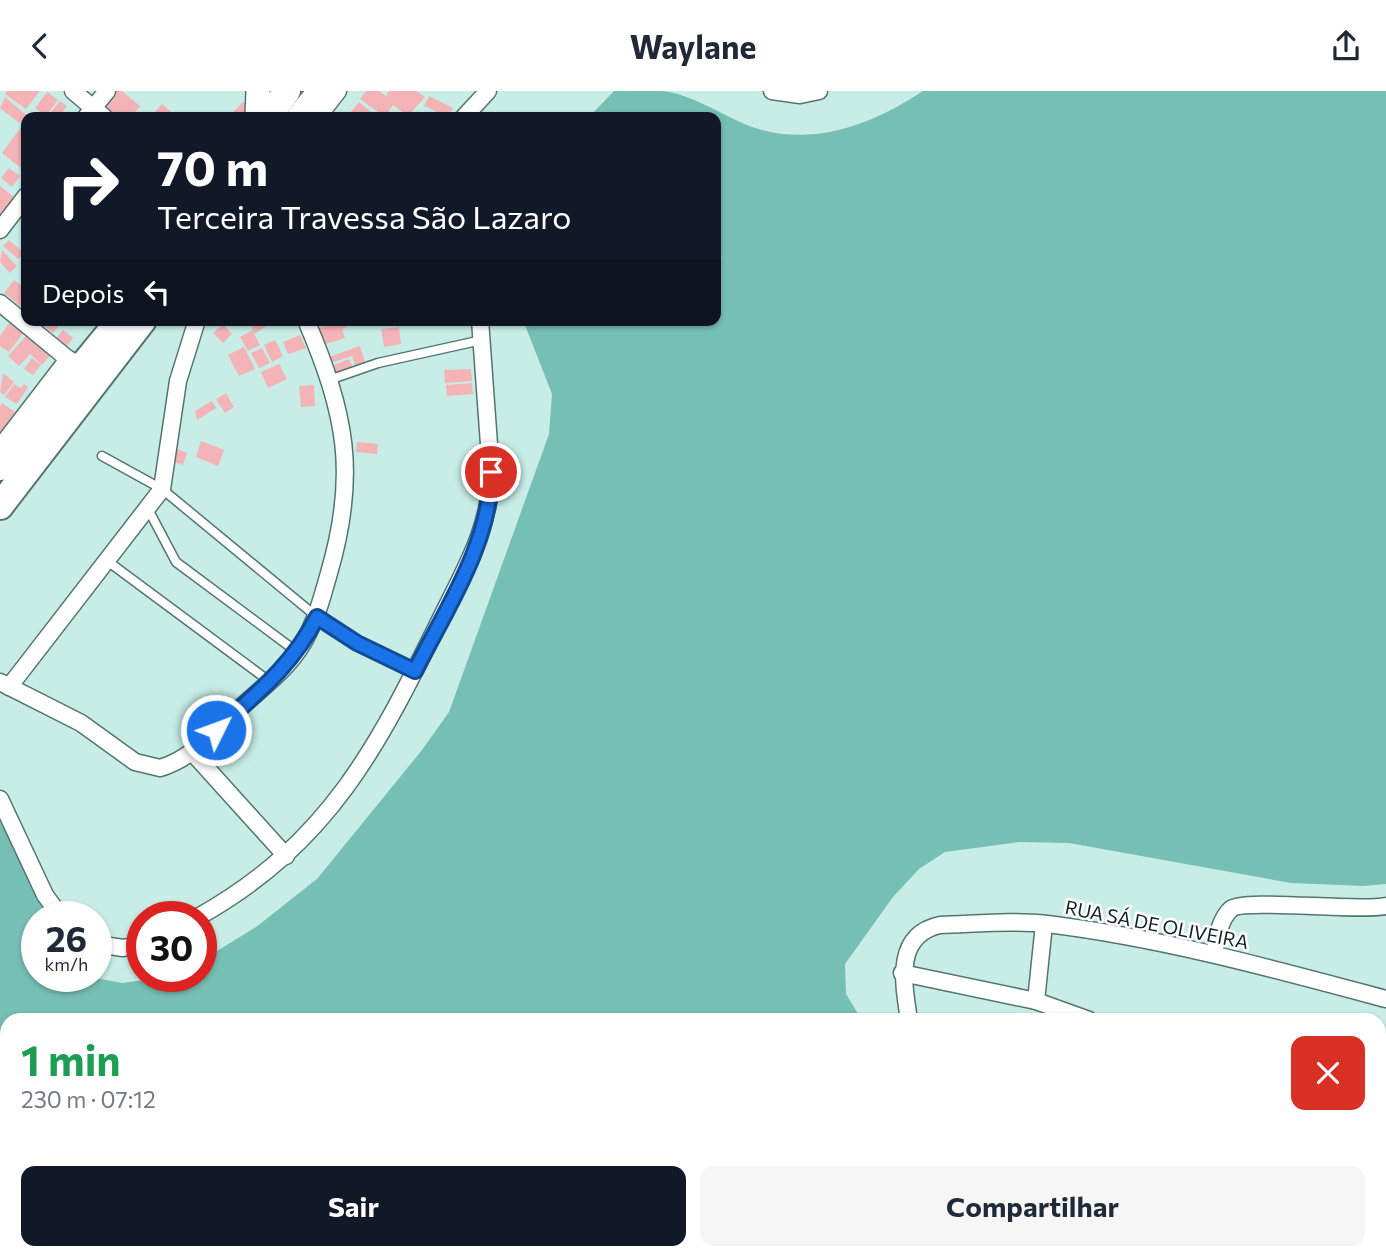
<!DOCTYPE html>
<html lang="pt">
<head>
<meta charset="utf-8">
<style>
	:root { --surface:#fff; --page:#f6f6f7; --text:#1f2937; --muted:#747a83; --accent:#111827 }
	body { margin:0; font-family:Commissioner,sans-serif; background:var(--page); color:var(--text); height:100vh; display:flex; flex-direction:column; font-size:26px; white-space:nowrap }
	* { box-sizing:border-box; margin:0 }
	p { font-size:23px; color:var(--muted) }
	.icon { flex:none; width:38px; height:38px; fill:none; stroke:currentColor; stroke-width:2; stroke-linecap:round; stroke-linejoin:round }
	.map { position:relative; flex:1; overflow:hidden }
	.side { position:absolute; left:0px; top:922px; width:1386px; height:247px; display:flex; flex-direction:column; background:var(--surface); border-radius:21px 21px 0 0; box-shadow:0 2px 5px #0004 }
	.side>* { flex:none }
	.top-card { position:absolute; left:21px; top:21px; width:700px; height:214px; border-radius:14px; box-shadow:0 2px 5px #0004; background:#111827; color:#fff; overflow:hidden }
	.speed { position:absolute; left:21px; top:810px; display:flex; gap:14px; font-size:35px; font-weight:700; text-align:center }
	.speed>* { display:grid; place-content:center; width:91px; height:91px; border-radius:50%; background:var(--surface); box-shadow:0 2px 5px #0004; line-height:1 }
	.speed small { font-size:18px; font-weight:400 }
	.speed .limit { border:10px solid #d22; background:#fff; color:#111 }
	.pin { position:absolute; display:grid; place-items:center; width:60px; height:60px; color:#fff; margin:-30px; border:4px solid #fff; border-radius:50%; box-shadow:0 2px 7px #0007 }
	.me { position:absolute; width:77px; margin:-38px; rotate:48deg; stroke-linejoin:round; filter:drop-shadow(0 0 5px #0008) }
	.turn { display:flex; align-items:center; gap:24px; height:147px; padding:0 21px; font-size:32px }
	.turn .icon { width:91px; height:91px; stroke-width:2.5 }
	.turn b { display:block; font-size:49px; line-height:60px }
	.then { display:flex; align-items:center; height:66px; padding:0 21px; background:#0003; gap:14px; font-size:26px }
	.round { display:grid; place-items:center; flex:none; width:74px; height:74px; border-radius:14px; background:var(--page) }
	.summary { display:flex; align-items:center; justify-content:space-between; height:119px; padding:0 21px }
	h1 { font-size:42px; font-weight:700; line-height:52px; color:#1e9e55 }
	.cta { display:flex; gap:14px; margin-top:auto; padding:14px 21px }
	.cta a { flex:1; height:80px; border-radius:14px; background:var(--accent); color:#fff; font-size:28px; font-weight:700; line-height:80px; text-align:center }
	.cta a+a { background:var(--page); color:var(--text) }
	header { display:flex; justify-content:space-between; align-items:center; height:91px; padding:0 21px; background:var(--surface); font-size:32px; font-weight:700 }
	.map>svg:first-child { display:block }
	.water { fill:#76bfb5 }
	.building { fill:#f3b3b7 }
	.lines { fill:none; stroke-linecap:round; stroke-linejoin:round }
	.lane-casing { stroke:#537570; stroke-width:11 }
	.street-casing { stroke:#537570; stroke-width:19 }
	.secondary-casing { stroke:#537570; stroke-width:26 }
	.primary-casing { stroke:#537570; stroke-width:30 }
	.lane { stroke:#fff; stroke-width:8 }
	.street { stroke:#fff; stroke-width:16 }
	.secondary { stroke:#fff; stroke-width:23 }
	.primary { stroke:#fff; stroke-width:26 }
	.route-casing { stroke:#114b97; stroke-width:18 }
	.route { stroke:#1a73e8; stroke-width:12 }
	.labels { text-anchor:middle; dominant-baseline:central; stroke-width:5; stroke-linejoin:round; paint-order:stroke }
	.street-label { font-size:19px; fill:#13211f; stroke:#fff }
</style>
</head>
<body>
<header><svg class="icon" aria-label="back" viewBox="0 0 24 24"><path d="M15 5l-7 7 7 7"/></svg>Waylane<svg class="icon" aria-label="share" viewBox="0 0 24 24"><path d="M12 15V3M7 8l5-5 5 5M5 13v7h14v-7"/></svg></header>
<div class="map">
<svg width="1386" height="1168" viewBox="0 0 1386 1168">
	<rect width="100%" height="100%" fill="#c8ede7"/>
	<path class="water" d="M614,0C630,0 647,0 663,0C689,3 718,21 742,32C805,59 869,36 923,0H1386V793L1364,795L1291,792L1069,752L1019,751L945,761L919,778L893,806L845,873L846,903L862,929H7V1162H894L895,1168H0V731L49,826H37V886H90L122,892L165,886H201V870L256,836L317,788L422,659L449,621L549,343L552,303L523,229H716V26H589Z"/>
	<g class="building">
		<path d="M7,0H40L26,18L5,3Z"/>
		<path d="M114,0H122L140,15L131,26H113L101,16Z"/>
		<path d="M366,0H379L386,5L389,0H416L425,6L408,25L393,14L385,26L360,8Z"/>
		<path d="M47,1L58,9L46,25L35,17Z"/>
		<path d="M429,5L453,17L448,26L424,15Z"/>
		<path d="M5,6L26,24L19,32L0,17Z"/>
		<path d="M60,10L67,15L59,26H47Z"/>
		<path d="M243,11L254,20L249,26H239L233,21Z"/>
		<path d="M359,11L377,26H356L350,22Z"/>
		<path d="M162,13L177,26L152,24Z"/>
		<path d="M22,35L26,38V81L2,62Z"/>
		<path d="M9,77L20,85L12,96L1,87Z"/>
		<path d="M0,95L18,109L2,128L0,126Z"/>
		<path d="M9,149L24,162L18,168L3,155Z"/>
		<path d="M2,159L17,175L10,182L0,171Z"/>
		<path d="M14,189L26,198V207L20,215L4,202Z"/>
		<path d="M37,229H64L53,242Z"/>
		<path d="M249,229H276L254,243L260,254L248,260L240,246L253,239Z"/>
		<path d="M342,229L347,236L342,238L345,247L320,255L314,239Z"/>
		<path d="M9,232L23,242L9,261L0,255V245Z"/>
		<path d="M223,233L232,243L223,252L213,242Z"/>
		<path d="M399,236L401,253L384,256L381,238Z"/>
		<path d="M63,239L73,247L63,260L52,252Z"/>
		<path d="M300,244L306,257L288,263L283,251Z"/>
		<path d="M26,245L40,257L44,252L53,261L42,274L30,263L19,275L8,265Z"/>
		<path d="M275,249L283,265L272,271L264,254Z"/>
		<path d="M360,255L366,274L356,278L352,265L328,273L326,267Z"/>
		<path d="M244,256L255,278L239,285L228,264Z"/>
		<path d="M262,257L270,272L259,277L251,262Z"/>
		<path d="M32,267L41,274L33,284L24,278Z"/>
		<path d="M349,268L353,277L336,284L332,275Z"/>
		<path d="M279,273L287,288L268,297L261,281Z"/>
		<path d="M471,278L472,290L445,292L444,279Z"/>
		<path d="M3,282L14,291L4,304L0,301Z"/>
		<path d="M472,292L473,303L447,305L446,294Z"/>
		<path d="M14,293L21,297L24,293L28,296L17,313L5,306Z"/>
		<path d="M314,294L315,315L301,316L299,295Z"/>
		<path d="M226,302L234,316L225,322L216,308Z"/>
		<path d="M212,310L216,317L197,329L195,320Z"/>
		<path d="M2,312L15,321L0,342V315Z"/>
		<path d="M201,350L224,359L218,375L196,366Z"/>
		<path d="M357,351L378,353L377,363L356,361Z"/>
		<path d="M174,357L187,362L183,374L169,369Z"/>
	</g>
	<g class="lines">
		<defs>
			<g id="lane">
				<path d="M329,289L378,272L482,249"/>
				<path d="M102,365L162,398L317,526L357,552L415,580"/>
				<path d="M148,418L176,471L297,561"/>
				<path d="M106,469L269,590"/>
			</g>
			<g id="street">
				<path d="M73,0L104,26"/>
				<path d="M772,0L800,4L819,0"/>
				<path d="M86,26L107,0"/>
				<path d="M318,26L338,0"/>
				<path d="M464,26L488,0"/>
				<path d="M0,139L26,105"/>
				<path d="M0,212L68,268"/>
				<path d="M4,359L5,350L68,268L82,274"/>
				<path d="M0,591L81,632L135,671L160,677C192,668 216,639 240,617C262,597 288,578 303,552C316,530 322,507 329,482C358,383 346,323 306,229"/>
				<path d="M9,596L162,398L178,290L197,229"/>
				<path d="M192,661L286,765"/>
				<path d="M0,708L45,804L61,826"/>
				<path d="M198,826C330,752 378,655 442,525C465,478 491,435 491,381L480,229"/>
				<path d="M96,853L123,857L142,853"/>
				<path d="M1214,863C1217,848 1219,829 1231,818C1244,807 1355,821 1386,815"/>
				<path d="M902,882L1036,910L1089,929"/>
				<path d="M1036,910L1044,833"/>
				<path d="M909,929C904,895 893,844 940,834C975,833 1013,829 1047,833C1162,847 1274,878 1386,908"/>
				<path d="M1204,1162L1209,1168"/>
				<path d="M939,1168V1162"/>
				<path d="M985,1168V1162"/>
				<path d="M1067,1168L1073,1162"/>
			</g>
			<g id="secondary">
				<path d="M257,26L258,0"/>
				<path d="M1379,1149L1386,1147"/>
				<path d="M1332,1168L1346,1162"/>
			</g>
			<g id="primary">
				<path d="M268,26L287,0"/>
				<path d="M300,26L321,0"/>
				<path d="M0,376L120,229"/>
				<path d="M0,415L143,229"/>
			</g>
		</defs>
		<use href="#lane" class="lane-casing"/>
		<use href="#street" class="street-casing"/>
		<use href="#secondary" class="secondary-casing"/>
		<use href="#primary" class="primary-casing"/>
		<use href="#lane" class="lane"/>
		<use href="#street" class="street"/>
		<use href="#secondary" class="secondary"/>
		<use href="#primary" class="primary"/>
	</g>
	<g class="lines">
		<defs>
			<path id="route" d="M216,639C256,603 292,575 317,526L357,552L415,580C446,518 491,452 491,381"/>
		</defs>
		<use href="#route" class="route-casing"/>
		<use href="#route" class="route"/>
	</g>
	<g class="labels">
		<g class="street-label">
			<text transform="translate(1157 833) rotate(11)">RUA SÁ DE OLIVEIRA</text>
		</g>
	</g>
</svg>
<div class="speed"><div>26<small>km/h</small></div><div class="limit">30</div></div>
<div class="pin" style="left:491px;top:381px;background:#d93025"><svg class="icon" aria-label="arrive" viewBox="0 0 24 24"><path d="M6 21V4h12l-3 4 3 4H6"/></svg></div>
<svg class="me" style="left:216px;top:639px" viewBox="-20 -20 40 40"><circle r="17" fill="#1a73e8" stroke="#fff" stroke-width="3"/><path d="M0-11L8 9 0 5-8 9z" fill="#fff"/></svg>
<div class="top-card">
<div class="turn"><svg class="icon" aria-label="right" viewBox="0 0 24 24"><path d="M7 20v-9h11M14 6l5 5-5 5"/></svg><div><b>70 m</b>Terceira Travessa São Lazaro</div></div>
<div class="then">Depois<svg class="icon" aria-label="left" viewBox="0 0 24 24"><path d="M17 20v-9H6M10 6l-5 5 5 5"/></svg></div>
</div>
<section class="side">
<div class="summary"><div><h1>1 min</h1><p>230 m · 07:12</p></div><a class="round" style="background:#d93025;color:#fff"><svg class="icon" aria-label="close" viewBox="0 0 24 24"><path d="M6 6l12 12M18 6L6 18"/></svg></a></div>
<div class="cta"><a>Sair</a><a>Compartilhar</a></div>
</section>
</div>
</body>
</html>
